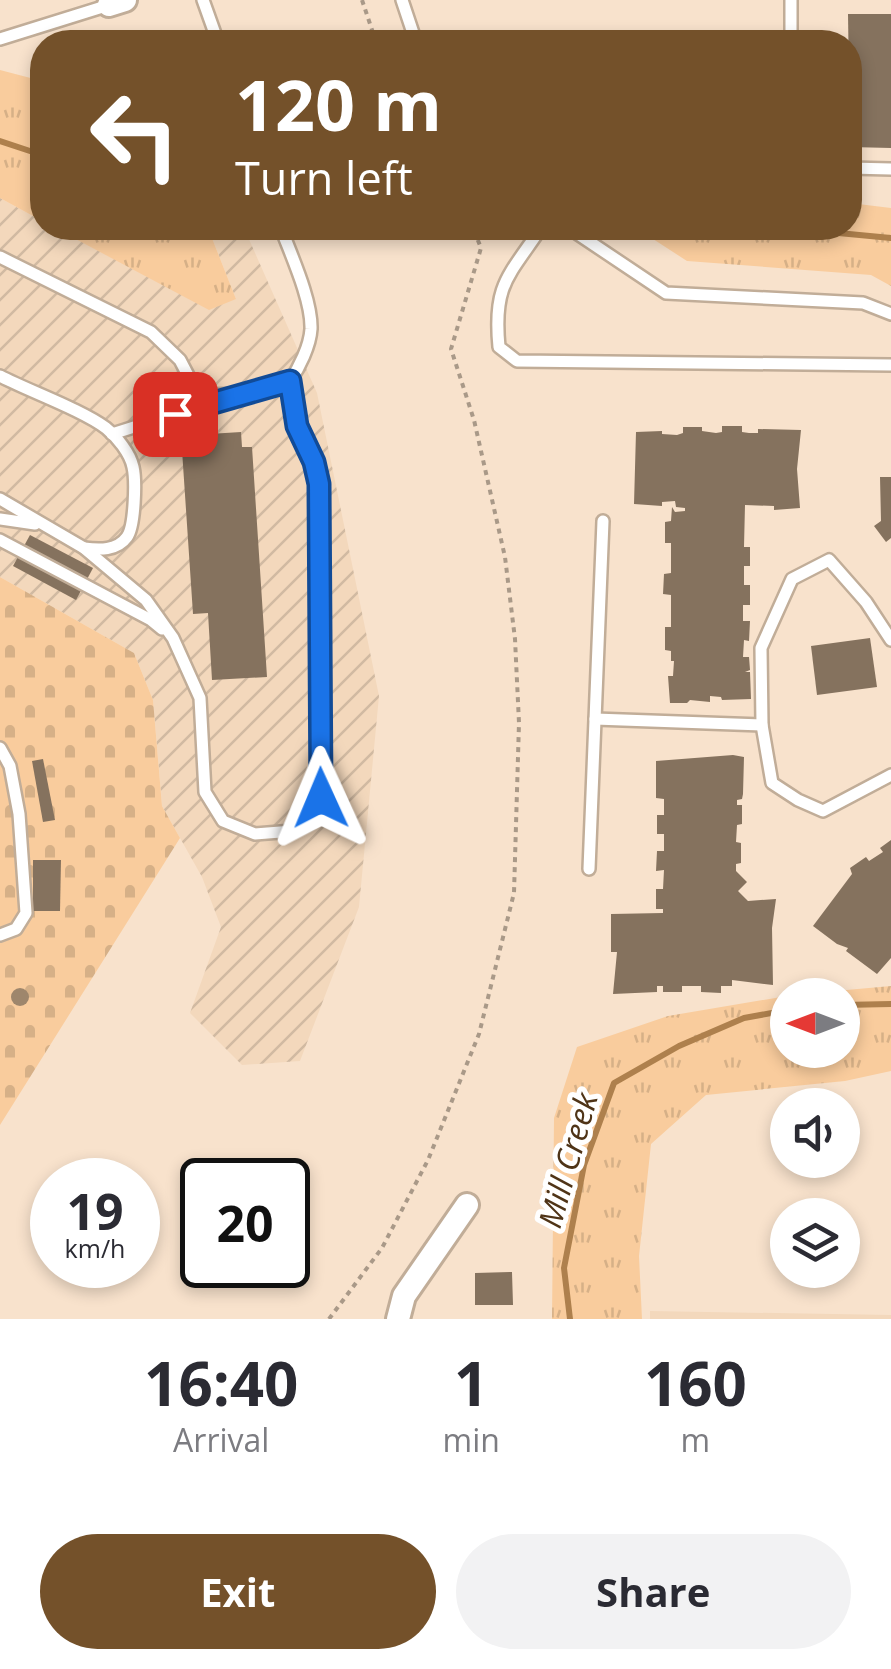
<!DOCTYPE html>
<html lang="en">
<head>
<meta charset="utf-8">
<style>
	:root { --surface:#fff; --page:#f2f2f3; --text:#2b2b33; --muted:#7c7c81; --accent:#74512a }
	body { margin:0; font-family:"Open Sans",sans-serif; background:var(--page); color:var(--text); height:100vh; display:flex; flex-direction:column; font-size:38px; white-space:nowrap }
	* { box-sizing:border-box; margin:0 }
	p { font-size:32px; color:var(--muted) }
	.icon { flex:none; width:55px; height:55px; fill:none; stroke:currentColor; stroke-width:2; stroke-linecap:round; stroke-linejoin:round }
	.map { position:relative; height:1319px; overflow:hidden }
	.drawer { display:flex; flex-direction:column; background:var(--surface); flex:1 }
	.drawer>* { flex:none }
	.guide { position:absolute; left:30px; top:30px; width:832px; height:210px; border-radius:40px; box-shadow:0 5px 15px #0003; background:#74512a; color:#fff; overflow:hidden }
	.needle { width:65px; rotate:270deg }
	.buttons { position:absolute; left:770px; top:978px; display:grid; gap:20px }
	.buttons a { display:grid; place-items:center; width:90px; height:90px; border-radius:50%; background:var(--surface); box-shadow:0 5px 15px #0003; font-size:50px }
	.speed { position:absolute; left:30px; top:1158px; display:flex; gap:20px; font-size:50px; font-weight:700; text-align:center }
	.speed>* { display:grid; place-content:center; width:130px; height:130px; border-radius:50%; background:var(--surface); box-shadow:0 5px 15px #0003; line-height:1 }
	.speed small { font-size:25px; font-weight:400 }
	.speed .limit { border:5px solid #111; border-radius:15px; background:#fff; color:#111 }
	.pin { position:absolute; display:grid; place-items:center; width:85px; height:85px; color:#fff; margin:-42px; border-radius:20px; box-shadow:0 5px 15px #0006 }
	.me { position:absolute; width:110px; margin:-55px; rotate:359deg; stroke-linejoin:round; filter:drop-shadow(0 0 8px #0008) }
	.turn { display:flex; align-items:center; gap:35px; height:210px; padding:0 40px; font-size:45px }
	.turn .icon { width:130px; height:130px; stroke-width:2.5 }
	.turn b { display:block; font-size:70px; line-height:85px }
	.eta { display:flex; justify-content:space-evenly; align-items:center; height:170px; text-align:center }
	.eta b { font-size:60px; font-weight:700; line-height:70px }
	.button { display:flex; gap:20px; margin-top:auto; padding:20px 40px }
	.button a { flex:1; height:115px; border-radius:60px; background:var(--accent); color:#fff; font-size:40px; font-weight:700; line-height:115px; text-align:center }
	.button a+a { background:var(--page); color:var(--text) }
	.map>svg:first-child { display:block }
	.built { fill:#f3d8bc }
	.industrial { fill:url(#industrial-furrows) }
	.grass { fill:url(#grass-tufts) }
	.cemetery { fill:url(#cemetery-stones) }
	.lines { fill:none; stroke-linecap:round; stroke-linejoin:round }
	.stream { stroke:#ae804d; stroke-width:6 }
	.building { fill:#85725e }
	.lane-casing { stroke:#c1ad98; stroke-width:16 }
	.street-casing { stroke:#c1ad98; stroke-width:28 }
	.path { stroke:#a99988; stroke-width:4; stroke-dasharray:5 5; stroke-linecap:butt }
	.lane { stroke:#fff; stroke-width:11 }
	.street { stroke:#fff; stroke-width:22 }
	.tree { fill:#9e866c }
	.route-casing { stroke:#114b97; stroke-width:25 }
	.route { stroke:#1a73e8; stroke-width:18 }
	.labels { text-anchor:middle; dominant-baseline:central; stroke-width:10; stroke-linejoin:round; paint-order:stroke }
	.water-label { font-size:32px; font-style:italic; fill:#4f3417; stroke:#fff }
</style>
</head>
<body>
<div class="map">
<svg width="891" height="1319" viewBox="0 0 891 1319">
	<defs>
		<pattern id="industrial-furrows" width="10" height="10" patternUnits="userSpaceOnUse" patternTransform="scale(2.5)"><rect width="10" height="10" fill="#f3d8bc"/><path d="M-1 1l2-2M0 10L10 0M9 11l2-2" fill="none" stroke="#d1baa2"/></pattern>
		<pattern id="grass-tufts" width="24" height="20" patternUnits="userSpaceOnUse" patternTransform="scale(2.5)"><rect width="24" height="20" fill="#f9cc9d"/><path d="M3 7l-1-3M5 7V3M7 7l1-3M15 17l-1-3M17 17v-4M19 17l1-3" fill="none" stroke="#d6b087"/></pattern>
		<pattern id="cemetery-stones" width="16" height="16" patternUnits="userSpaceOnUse" patternTransform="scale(2.5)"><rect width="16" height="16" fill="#f9cc9d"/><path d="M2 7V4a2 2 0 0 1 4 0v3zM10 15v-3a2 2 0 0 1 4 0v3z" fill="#d6b087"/></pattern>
	</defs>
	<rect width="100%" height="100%" fill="#f8e2cc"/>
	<path class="built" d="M650,1311L891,1315V1319H650Z"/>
	<path class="industrial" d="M0,198L42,221V228H55L236,299L208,228H244L317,393L379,696L359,907L300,1061L242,1065L190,1013L221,927L202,877L162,806L153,700L134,653L0,577Z"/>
	<g class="grass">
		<path d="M0,70L42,81V221L0,198Z"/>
		<path d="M850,203L891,208V286L871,275L687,261L636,228H850Z"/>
		<path d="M55,228H208L236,299L209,310Z"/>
		<path d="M891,986V1071L845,1081L706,1095L651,1144L639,1256L642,1319H552L554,1118L577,1047L668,1016L787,996L788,1050H842V995H791Z"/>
	</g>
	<path class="cemetery" d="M0,577L134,653L153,700L162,806L180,838L0,1125Z"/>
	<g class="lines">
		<g class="stream">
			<path d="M0,141L42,155"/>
			<path d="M786,228L891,238"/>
			<path d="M344,233L405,235L422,228"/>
			<path d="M842,1005L891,1004"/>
			<path d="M570,1319L564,1268L584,1165L614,1083L679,1046L744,1018L788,1010"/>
		</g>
	</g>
	<g class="building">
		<path d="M848,14H891V148L850,147Z"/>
		<path d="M722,426H742V432L749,433H758V429L801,430L797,469L800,508L774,510V506L745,505L744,547H750V566H744V585H750V605H743V621H750L749,641L744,640L743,657H749L750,670L745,672H750L751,699L722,700L721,697L710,696V702L690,700L687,703H670L668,676H673L674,661H671V651L665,650V627H671V595L663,594L664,574L671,573V543H665V522L671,521L672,507L675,512L685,511V508L676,507L675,501L662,502V506L634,504L636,432L662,431V434L677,435L683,433V427H702V431L716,433L722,432Z"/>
		<path d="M241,432L242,447H252L267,677L212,680L208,613L193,614L182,450L210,448L209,434Z"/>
		<path d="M880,477H891V538L886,542L874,526L881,521Z"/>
		<path d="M30,535L93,568L76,600L13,566Z"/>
		<path d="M870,638L877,687L817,695L811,646Z"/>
		<path d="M733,755L744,757L743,794L742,799L737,800V805H742V824L737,825L736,842L741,843V863L736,864V871L747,882L738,891L748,901L776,899L772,928L773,985L732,980V986H721V993L701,992V986H682V992H663V986H657V992L613,994L617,952H611V914L663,913V909H656V889H663L664,870L656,871L657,851H664V834H657V815H664V799L656,798V761Z"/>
		<path d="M43,759L55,820L43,822L32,761Z"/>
		<path d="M891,840V958L877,974L846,951L848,948L837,944L813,926L852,874L850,868L866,857L869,861L883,852L880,848Z"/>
		<path d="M33,860H61L60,911H33Z"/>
		<path d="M512,1272L513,1305H475V1273Z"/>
	</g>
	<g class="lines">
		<defs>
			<g id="lane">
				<path d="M203,0L218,42"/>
				<path d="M402,0L416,42"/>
				<path d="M791,0V42"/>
				<path d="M0,39L109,5"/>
				<path d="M850,168L891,169"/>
				<path d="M541,228C508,277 493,285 499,347L517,361L891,365"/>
				<path d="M569,228L666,293L863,303L891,314"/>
				<path d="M0,257L151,332L180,360L192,383L208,395L239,394L290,381C299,368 310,346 311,329C312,300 291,255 281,228"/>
				<path d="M0,376C29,391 82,410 106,428C117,437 130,453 133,467C136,480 135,526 127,537C117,551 99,550 84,548"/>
				<path d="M112,434L222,399"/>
				<path d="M0,499L84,548L146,600L173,638L200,698L205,792L223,821L255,834L293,831L310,823L321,798L319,484L314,463L297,426L290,381"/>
				<path d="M0,519L35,524"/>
				<path d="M0,540L151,620L162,629"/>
				<path d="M891,640L866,602L829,560L792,579L761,648L762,725L772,783L798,800L823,811L891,775"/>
				<path d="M595,719L762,725"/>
				<path d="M0,748L10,766L19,814L26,913L16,929L0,935"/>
				<path d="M589,869L603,521"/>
			</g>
			<g id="street">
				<path d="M109,5L125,0"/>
				<path d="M398,1319L404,1296L467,1205"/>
			</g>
		</defs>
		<use href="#lane" class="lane-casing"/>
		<use href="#street" class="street-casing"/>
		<g class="path">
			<path d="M362,0L376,42"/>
			<path d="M329,1319L382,1248L428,1160L479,1034L514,893L519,723L515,639L505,557L474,420L451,349L481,248L473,228"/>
		</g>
		<use href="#lane" class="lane"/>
		<use href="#street" class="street"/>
	</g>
	<circle class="tree" cx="20" cy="997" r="9"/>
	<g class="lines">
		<defs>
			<path id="route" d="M175,414L290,381L297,426L314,462L319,484L321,798"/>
		</defs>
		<use href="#route" class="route-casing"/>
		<use href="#route" class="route"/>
	</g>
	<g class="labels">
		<g class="water-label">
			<text transform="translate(567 1160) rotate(-74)">Mill Creek</text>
		</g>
	</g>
</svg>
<div class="buttons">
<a><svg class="needle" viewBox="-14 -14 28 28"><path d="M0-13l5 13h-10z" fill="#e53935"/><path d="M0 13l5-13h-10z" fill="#7c7c81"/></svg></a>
<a><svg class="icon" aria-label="sound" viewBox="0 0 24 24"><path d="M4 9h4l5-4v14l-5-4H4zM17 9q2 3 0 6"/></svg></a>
<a><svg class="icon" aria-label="layers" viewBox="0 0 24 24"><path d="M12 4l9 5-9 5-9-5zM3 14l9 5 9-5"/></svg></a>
</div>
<div class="speed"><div>19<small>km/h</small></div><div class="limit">20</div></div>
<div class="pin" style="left:175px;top:414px;background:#d93025"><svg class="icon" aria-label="arrive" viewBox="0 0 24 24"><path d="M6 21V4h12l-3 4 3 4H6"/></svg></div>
<svg class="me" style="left:321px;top:798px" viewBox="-20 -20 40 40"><path d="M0-17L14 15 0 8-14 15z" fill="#1a73e8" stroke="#fff" stroke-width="4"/></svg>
<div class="guide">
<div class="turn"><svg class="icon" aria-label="left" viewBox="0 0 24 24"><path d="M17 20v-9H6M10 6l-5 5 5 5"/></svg><div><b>120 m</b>Turn left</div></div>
</div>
</div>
<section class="drawer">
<div class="eta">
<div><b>16:40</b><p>Arrival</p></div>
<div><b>1</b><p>min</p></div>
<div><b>160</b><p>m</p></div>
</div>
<div class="button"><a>Exit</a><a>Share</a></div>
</section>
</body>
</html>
